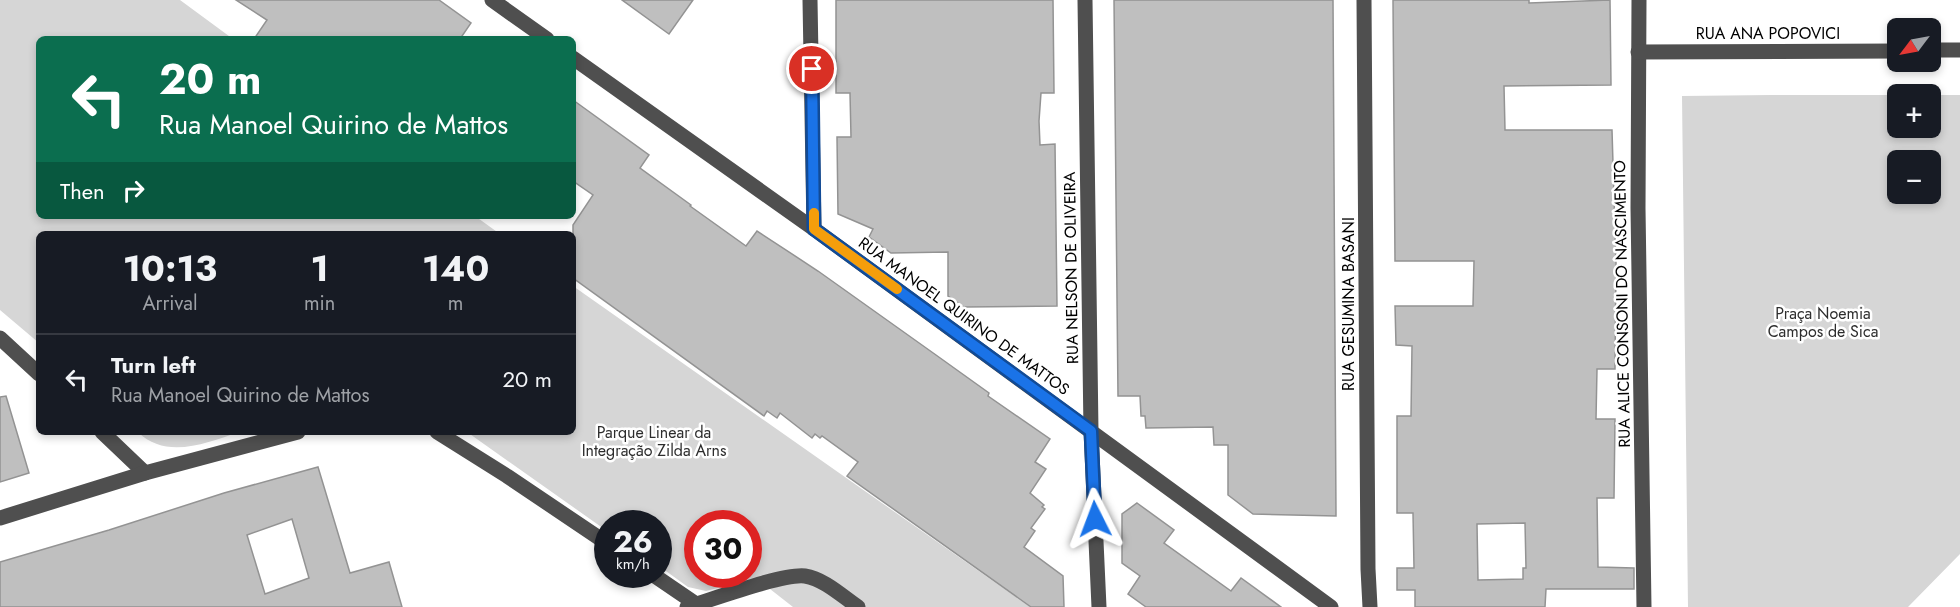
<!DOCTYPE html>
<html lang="en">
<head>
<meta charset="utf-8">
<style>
	:root { --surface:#171b24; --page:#242831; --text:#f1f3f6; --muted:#9ea1a6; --line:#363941 }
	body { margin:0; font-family:Jost,sans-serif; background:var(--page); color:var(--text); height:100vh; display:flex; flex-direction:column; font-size:22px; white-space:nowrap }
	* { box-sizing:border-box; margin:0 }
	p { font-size:20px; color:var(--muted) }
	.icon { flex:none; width:33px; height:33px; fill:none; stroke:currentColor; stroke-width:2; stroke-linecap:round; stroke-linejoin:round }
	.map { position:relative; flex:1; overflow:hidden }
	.side { position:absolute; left:36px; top:231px; width:540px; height:204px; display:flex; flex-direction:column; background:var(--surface); border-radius:9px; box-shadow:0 3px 9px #0003 }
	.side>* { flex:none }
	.hud { position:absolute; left:36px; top:36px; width:540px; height:183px; border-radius:9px; box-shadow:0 3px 9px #0003; background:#0b6e4f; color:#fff; overflow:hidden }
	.needle { width:39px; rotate:238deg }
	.fabs { position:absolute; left:1887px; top:18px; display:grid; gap:12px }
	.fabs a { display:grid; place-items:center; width:54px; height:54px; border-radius:9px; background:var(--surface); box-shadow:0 3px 9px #0003; font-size:30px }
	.speed { position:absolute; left:594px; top:510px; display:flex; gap:12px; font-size:30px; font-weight:700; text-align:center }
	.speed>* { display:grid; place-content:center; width:78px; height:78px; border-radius:50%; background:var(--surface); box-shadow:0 3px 9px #0003; line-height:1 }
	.speed small { font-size:15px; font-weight:400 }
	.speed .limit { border:9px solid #d22; background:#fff; color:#111 }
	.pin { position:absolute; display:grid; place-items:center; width:51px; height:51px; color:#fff; margin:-26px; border:3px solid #fff; border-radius:50%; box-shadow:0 2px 6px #0007 }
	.me { position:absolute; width:66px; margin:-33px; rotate:357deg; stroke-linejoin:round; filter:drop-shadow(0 0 4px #0008) }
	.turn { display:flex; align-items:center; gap:21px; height:126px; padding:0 24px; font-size:27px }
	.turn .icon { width:78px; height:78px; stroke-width:2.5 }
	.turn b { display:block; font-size:42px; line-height:51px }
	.then { display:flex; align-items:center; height:57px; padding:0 24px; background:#0003; gap:12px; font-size:22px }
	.eta { display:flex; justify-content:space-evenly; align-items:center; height:102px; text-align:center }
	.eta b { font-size:36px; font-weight:700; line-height:42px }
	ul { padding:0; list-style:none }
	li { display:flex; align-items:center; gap:18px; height:90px; padding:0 24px; border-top:2px solid var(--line) }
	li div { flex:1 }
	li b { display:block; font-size:22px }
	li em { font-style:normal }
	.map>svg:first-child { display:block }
	.green { fill:#d6d6d6; fill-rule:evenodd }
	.building { fill:#bfbfbf; stroke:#939393; stroke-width:1.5; fill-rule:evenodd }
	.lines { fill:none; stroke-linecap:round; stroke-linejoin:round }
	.minor { stroke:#4f4f4f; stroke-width:15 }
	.route-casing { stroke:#114b97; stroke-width:15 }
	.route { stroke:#1a73e8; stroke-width:10 }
	.slow { stroke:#f59e0b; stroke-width:10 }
	.labels { text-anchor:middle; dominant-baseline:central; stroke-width:5; stroke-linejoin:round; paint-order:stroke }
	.street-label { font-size:16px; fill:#000; stroke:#fff }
	.park-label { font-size:16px; fill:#2d2d2d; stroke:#fff }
</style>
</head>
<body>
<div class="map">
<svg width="1960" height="607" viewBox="0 0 1960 607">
	<rect width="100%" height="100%" fill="#fff"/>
	<g class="green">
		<path d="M0,0H180L233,39H39V216H475L500,234H39V343L0,310Z"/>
		<path d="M1771,95H1960V554L1908,607H1688L1682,96ZM1898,94H1930V128H1898ZM1898,160H1930V194H1898Z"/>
		<path d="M573,286L1030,607H793L756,578L706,591L688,587L659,566L658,524H608L607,531L467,432H573ZM698,524H748V574H698Z"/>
		<path d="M138,432H239C207,443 166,460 138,432Z"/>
	</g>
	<g class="building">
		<path d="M236,0H439L471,23L460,39H254L267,20Z"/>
		<path d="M622,0H693L669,34Z"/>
		<path d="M836,0H1053L1054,93H1041L1039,121L1040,145L1055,144L1057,306L964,307L948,296V252L891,253L869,237L873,229L838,214L837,137H851L850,93H836Z"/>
		<path d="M1114,0H1333L1336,516L1253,514L1228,495V445H1214L1213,427L1146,428L1145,416H1141L1140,396H1118Z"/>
		<path d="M1393,0H1529V3L1610,0L1611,85L1504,86L1505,130H1612L1616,264L1615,369H1597L1596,419H1615L1614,498H1597L1598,567L1634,568V589H1546L1545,607H1415V590H1397V568H1414L1413,513H1397V416H1411L1412,346L1396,345L1395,306H1473L1474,261H1395ZM1525,523L1526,568H1523V579L1478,580L1477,524Z"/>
		<path d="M573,100L649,155L640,168L691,205L690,206L746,246L757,231L818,271L936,355L989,393L988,396L1050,439L1035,462L1046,469L1030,493L1044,505L1042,507L1045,509L1031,528L1035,531L1024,547L1063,576L1064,607H1031L847,476L858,462L822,436L820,438L815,434L812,438L780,413L777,418L767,411L764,416L573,278V225L593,195L573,181Z"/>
		<path d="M6,396L29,473L0,482V397Z"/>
		<path d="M318,467L350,573L389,562L402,607H0V562L109,530L224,493ZM292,519L309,578L265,594L247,535Z"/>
		<path d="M1137,503L1174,530L1164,543L1231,591L1241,578L1281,607H1146L1128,594L1140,576L1122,563V514Z"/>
	</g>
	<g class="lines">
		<g class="minor">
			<path d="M492,0L547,39"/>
			<path d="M810,0L814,229"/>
			<path d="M1085,0L1091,431L1099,607"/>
			<path d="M1364,0L1368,569L1370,607"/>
			<path d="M1639,0L1638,208L1644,607"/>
			<path d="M1930,50H1960"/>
			<path d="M1638,52L1898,51"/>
			<path d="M573,58L814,229L1331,607"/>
			<path d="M0,338L39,374"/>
			<path d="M102,432L145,473"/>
			<path d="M437,432L507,476L608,544"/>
			<path d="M0,518L145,473L298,432"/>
			<path d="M652,574L696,604"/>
			<path d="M687,607C711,600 784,573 805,576C824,579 842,596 858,607"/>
		</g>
	</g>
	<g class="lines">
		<defs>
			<path id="route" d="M812,69L814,229L1091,431L1095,519"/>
		</defs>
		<use href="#route" class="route-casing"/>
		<use href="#route" class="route"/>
		<path class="slow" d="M814,213V229L897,289"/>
	</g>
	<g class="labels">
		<g class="street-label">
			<text x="1768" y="33">RUA ANA POPOVICI</text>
			<text transform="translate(1071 268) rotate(-91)">RUA NELSON DE OLIVEIRA</text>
			<text transform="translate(1348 304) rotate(-90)">RUA GESUMINA BASANI</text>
			<text transform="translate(1622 304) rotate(-91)">RUA ALICE CONSONI DO NASCIMENTO</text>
			<text transform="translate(964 316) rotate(36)">RUA MANOEL QUIRINO DE MATTOS</text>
		</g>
		<g class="park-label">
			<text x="1823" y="313">Praça Noemia<tspan x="1823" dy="18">Campos de Sica</tspan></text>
			<text x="654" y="432">Parque Linear da<tspan x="654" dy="18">Integração Zilda Arns</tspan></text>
		</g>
	</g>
</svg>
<div class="fabs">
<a><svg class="needle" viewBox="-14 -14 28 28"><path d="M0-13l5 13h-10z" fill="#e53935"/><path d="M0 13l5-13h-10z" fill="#9ea1a6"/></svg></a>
<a>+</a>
<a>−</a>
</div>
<div class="speed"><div>26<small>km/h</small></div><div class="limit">30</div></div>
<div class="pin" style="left:812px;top:69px;background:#d93025"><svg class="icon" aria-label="arrive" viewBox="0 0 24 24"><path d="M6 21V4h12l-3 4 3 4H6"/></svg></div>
<svg class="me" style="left:1095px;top:519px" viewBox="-20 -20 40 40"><path d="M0-17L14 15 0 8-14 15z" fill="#1a73e8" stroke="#fff" stroke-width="4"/></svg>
<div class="hud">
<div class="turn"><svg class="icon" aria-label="left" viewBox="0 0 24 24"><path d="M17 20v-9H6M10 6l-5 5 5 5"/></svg><div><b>20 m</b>Rua Manoel Quirino de Mattos</div></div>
<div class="then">Then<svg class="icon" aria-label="right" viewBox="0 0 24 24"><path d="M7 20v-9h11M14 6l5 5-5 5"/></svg></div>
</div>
<section class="side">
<div class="eta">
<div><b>10:13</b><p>Arrival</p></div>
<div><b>1</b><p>min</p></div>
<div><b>140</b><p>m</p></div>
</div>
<ul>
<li><svg class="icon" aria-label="left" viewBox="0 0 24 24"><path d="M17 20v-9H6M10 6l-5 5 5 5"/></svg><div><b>Turn left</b><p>Rua Manoel Quirino de Mattos</p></div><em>20 m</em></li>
</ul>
</section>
</div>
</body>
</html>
